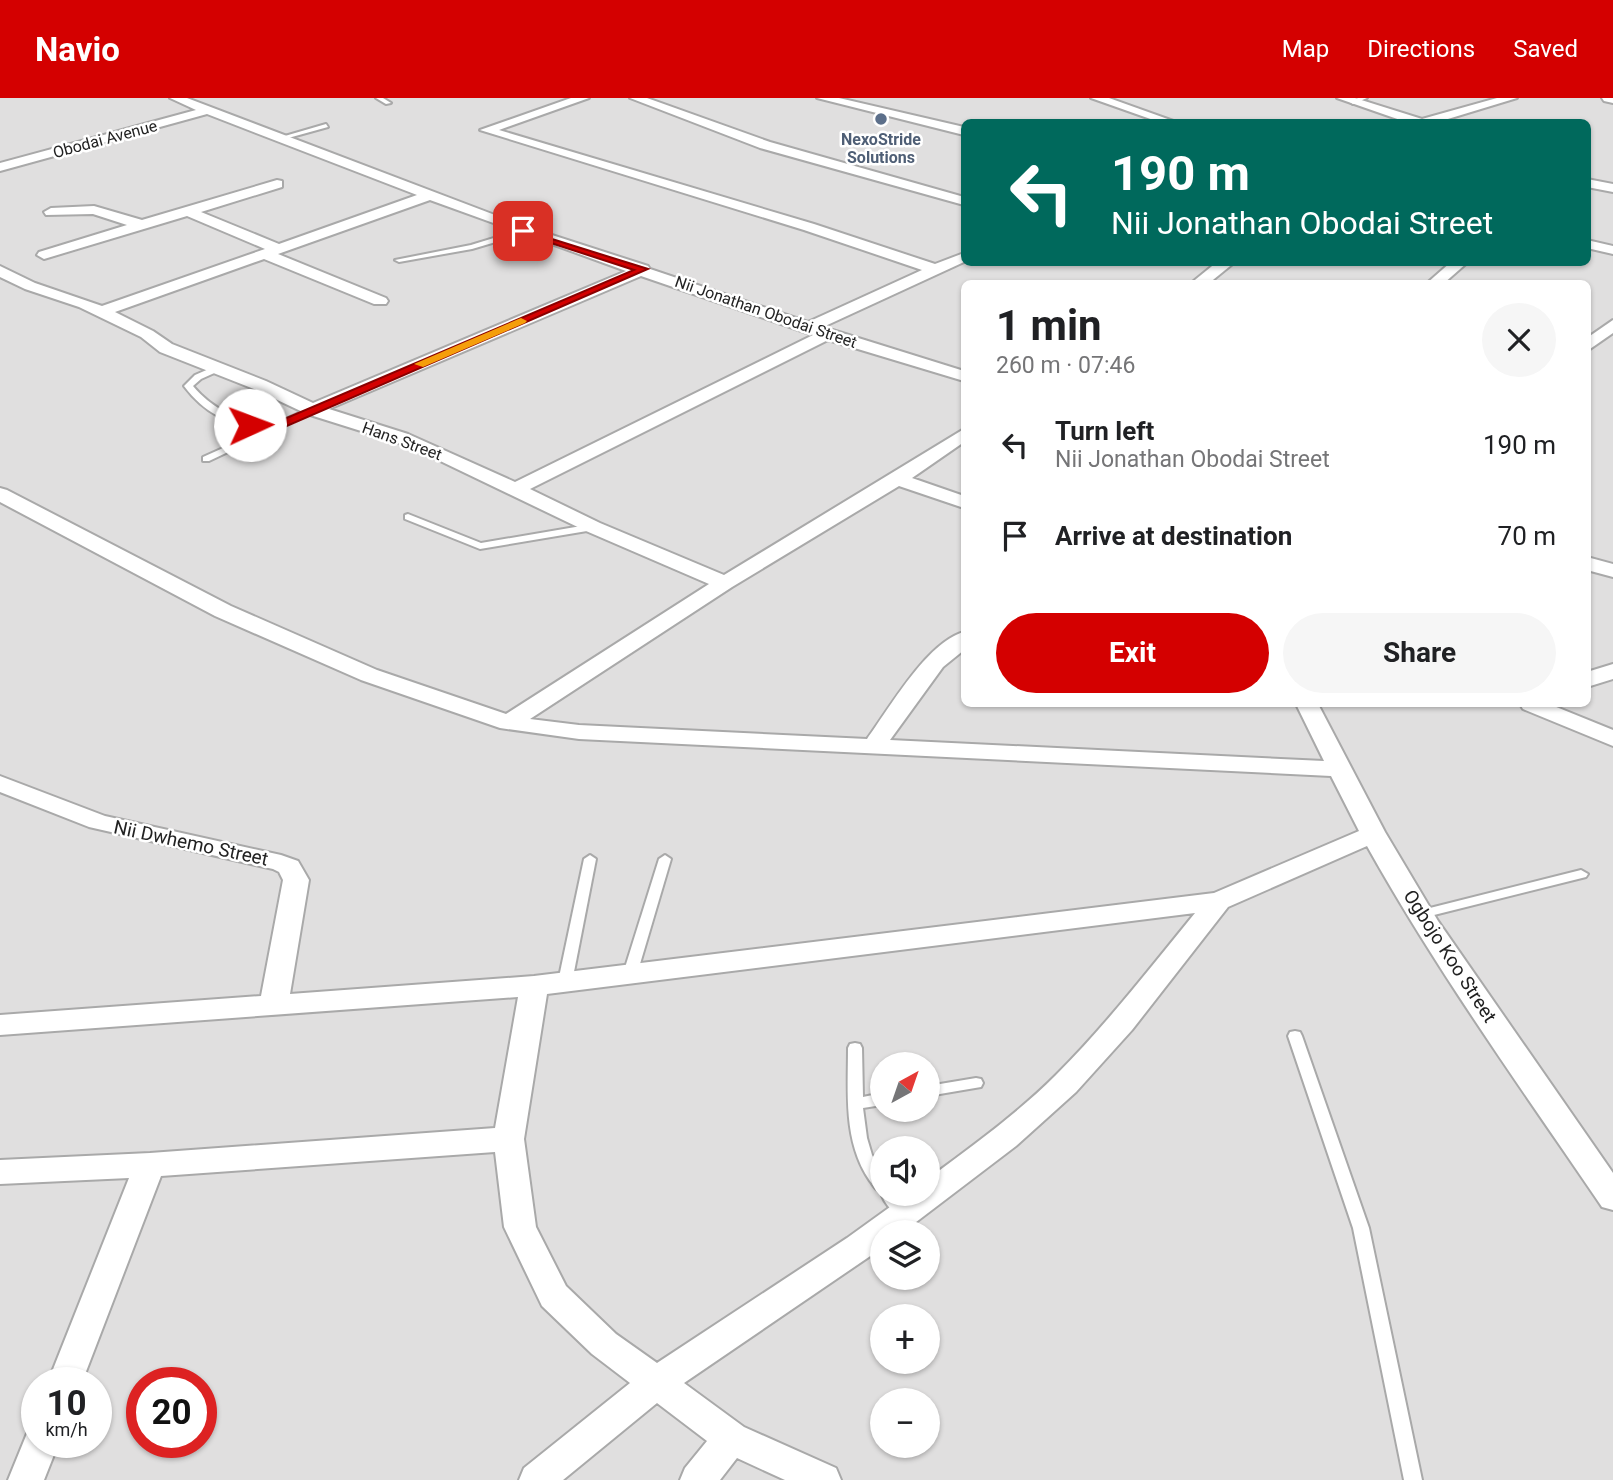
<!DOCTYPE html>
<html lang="en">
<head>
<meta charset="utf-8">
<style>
	:root { --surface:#fff; --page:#f6f6f6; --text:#202124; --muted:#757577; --accent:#d40000 }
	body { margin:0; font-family:Roboto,sans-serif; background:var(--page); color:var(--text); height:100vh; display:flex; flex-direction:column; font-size:26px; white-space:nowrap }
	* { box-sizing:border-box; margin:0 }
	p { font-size:23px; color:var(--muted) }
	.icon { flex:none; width:38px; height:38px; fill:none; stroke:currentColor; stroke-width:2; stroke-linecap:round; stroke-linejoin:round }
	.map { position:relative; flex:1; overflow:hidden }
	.sheet { position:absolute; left:961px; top:182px; width:630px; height:427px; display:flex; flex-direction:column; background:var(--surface); border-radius:10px; box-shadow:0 2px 5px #0004 }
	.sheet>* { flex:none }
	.guide { position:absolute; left:961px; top:21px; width:630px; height:147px; border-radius:10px; box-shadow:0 2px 5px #0004; background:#00695c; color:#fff; overflow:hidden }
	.needle { width:46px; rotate:40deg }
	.fabs { position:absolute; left:870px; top:954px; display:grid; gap:14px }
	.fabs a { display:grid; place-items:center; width:70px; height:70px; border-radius:50%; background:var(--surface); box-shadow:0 2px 5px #0004; font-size:35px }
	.speed { position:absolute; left:21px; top:1269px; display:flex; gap:14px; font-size:35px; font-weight:700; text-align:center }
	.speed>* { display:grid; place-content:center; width:91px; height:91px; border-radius:50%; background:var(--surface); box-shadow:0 2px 5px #0004; line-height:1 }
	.speed small { font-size:18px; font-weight:400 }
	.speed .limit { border:10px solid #d22; background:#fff; color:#111 }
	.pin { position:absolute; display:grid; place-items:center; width:60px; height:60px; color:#fff; margin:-30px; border-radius:14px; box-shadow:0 4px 10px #0006 }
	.me { position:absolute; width:77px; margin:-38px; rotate:88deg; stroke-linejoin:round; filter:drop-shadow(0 0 5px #0008) }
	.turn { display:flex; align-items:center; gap:24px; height:147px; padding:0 35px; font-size:32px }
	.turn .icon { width:91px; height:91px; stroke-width:2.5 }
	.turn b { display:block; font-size:49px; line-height:60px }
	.round { display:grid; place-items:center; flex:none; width:74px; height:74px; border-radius:37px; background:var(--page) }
	.summary { display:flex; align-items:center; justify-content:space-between; height:119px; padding:0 35px }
	h1 { font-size:42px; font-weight:700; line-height:52px }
	.cta { display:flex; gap:14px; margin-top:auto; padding:14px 35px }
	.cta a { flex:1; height:80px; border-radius:42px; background:var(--accent); color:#fff; font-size:28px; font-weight:700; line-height:80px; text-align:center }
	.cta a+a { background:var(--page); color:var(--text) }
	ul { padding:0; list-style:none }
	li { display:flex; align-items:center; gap:21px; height:91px; padding:0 35px }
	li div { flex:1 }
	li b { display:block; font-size:26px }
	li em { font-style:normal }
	header { display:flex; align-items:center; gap:42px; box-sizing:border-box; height:98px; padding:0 35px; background:var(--accent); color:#fff }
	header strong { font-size:33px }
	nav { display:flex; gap:38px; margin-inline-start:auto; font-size:24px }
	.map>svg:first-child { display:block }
	.residential { fill:#e0dfdf; fill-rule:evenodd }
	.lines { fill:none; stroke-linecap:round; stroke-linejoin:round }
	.service-casing { stroke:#a9a9a9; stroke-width:4 }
	.minor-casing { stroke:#a9a9a9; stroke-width:4 }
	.service { fill:#fff; fill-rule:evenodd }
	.minor { fill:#fff; fill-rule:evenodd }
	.route { fill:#d40000; stroke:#8a0000; stroke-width:2 }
	.slow { fill:#f59e0b }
	.service-dot { fill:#5c6f8a; stroke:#fff; stroke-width:2.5 }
	.labels { text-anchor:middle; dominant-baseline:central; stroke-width:5; stroke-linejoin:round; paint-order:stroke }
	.far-street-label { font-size:16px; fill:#222; stroke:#fff }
	.far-service-label { font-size:16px; font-weight:bold; fill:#4e5e75; stroke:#fff }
	.street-label { font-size:19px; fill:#222; stroke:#fff }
</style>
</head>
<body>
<header>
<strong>Navio</strong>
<nav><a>Map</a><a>Directions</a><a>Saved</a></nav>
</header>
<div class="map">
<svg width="1613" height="1382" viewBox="0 0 1613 1382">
	<rect width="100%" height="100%" fill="#f2efe9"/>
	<path class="residential" d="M0,0H1613V1382H0ZM964,24H1587V164H964ZM964,186H1587V606H964ZM882,966H928V1012H882ZM882,1050H928V1096H882ZM882,1134H928V1180H882ZM882,1218H928V1264H882ZM37,1284H96V1344H37ZM142,1284H201V1344H142ZM882,1302H928V1348H882Z"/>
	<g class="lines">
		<defs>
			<g id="service">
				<path d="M376,0H383L391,5L386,6Z"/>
				<path d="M1358,0H1367L1353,6L1350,4Z"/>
				<path d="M326,26L328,29L281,42L278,40Z"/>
				<path d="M523,131H526V135L472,151L399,164L395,162L471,147Z"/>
				<path d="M218,267L222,270L221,272L201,281L193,288C214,313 238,321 268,329L310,310L317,312L209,363H203V359L261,333C227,324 206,317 184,288L195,277Z"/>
				<path d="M408,416L481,445L593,426L598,429L593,432L480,451L405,421V417Z"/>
				<path d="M590,757L596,761L572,884L570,887H560L558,884L584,761Z"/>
				<path d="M665,757L671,761L637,876L635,879H625L623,876L659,761Z"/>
				<path d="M1581,772L1588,776L1586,779L1422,820L1415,816L1422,812Z"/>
				<path d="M1295,933L1300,934L1302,938L1369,1130L1422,1382H1404L1353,1130L1288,938L1290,934Z"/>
				<path d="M855,945L860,946L862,950L863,999L882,995V1007L863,1010L867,1040L872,1057L882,1076V1096H897L913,1115L911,1119C898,1123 883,1105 881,1094C875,1092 874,1088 870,1083C843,1044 848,995 848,950L850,946Z"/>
				<path d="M976,980L981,981L983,985L981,989L928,998V988Z"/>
			</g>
			<g id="minor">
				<path d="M170,0H187L521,127L648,168L650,171L808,224L922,172L804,132L480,32L571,0H589L499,32L814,126L935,166L964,155V164L823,229L964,273V283L828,242L530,391L600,425L724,477L964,331V344L912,380L964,398V410L899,388L732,489L530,621L579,627L867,641C889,611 927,544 964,534V552L943,569L890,642L1324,663L1296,606H1318L1385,734L1438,823L1613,1075V1112L1602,1109C1521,990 1437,873 1367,748L1228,809L1132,932L1076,994L1016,1048L903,1134H882V1150L684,1285L744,1329L836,1370L841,1382H785L737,1360L720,1382H680L685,1370L707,1343L657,1305L563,1382H519L524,1370L630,1285L592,1256L542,1208L504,1129L495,1054L161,1078L82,1284H48L129,1080L0,1086V1062L150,1055L495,1030L518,899L0,937V917L261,898L283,782L279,774L273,771L89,729L0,694V678L105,718L281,757L298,763L309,782L290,896L534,878L1214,795L1359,733L1331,678L579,641L500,630L361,582L215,518L0,404V390L7,392L231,508L377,572L506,616L709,486L586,433L434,360L396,344L307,316L254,291L160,254L141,239L79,209L25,191L0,179V168L35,185L102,208L265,151L187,118L44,161L37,157L39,154L127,127L93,116L46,117L44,114L51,110L94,108L142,122L277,82L282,83V89L201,114L279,146L417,97L207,16L0,73V65L196,12ZM430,102L626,173L313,305L266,283L172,246L153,233L115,214L264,161L374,206H386L388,203L386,200L278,156ZM641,178L813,237L515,384L408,336L329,311ZM1195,815C1150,870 1107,926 1056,977C1017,1016 972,1048 928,1081V1096H908L847,1140L657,1265L616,1236L566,1188L536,1129L524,1041L547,896Z"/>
				<path d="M630,0H647L770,44L964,99V107L760,50Z"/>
				<path d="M817,0H839L964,29V37Z"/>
				<path d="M1091,0H1109L1176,24H1159Z"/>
				<path d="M1337,0H1355L1422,21L1497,0H1517L1438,24H1406Z"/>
				<path d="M1602,0H1613V5L1604,3Z"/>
				<path d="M1587,81L1613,86V94L1587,89Z"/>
				<path d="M1587,142L1613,148V156L1587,150Z"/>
				<path d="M1217,164H1235L1208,186H1190Z"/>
				<path d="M1451,164H1468L1443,186H1426Z"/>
				<path d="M1613,222V235L1587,253V240Z"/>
				<path d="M1587,459L1613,466V479L1587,472Z"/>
				<path d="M1613,566V581L1587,589V574Z"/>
				<path d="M1520,606H1549L1613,632V648L1523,611Z"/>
				<path d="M37,1330V1344H59L44,1382H8L28,1333Z"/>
			</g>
		</defs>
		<use href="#service" class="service-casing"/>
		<use href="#minor" class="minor-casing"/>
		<use href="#service" class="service"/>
		<use href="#minor" class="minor"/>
	</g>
	<path class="route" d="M520,131L648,171L273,334L245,329L244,327L250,323L268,328L634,172L520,135Z"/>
	<path class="slow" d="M521,220L527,223L525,225L423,269L414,266Z"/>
	<circle class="service-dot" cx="881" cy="21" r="7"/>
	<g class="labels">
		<g class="far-street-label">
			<text transform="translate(105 41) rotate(-15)">Obodai Avenue</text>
			<text transform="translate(766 214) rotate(19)">Nii Jonathan Obodai Street</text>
			<text transform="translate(402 343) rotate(20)">Hans Street</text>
		</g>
		<g class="far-service-label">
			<text x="881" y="41">NexoStride<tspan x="881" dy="18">Solutions</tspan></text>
		</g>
		<g class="street-label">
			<text transform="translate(191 745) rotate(12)">Nii Dwhemo Street</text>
			<text transform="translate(1450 858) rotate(57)">Ogbojo Koo Street</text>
		</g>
	</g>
</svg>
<div class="fabs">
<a><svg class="needle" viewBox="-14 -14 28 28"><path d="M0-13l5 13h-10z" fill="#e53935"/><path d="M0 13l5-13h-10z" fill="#757577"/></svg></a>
<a><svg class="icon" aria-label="sound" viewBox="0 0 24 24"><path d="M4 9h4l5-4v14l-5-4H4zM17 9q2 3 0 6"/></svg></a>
<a><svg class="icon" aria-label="layers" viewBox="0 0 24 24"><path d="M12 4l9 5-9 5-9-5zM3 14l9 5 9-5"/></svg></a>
<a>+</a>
<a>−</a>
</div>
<div class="speed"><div>10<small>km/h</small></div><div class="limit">20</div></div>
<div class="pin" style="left:523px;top:133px;background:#d93025"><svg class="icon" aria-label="arrive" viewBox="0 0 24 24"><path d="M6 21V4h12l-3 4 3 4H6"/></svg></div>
<svg class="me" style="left:250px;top:327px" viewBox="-20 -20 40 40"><circle r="19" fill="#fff"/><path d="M0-13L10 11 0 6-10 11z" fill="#d40000"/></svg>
<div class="guide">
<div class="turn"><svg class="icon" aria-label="left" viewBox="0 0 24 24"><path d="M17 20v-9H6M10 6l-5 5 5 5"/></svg><div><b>190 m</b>Nii Jonathan Obodai Street</div></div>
</div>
<section class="sheet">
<div class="summary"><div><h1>1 min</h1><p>260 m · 07:46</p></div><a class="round"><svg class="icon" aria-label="close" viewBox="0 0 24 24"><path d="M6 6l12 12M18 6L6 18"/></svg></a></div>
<ul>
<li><svg class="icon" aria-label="left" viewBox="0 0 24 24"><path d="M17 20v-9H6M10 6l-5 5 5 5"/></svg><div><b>Turn left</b><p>Nii Jonathan Obodai Street</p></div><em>190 m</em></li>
<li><svg class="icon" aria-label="arrive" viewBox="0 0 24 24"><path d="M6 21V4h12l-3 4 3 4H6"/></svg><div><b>Arrive at destination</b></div><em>70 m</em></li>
</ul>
<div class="cta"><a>Exit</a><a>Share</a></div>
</section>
</div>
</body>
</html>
